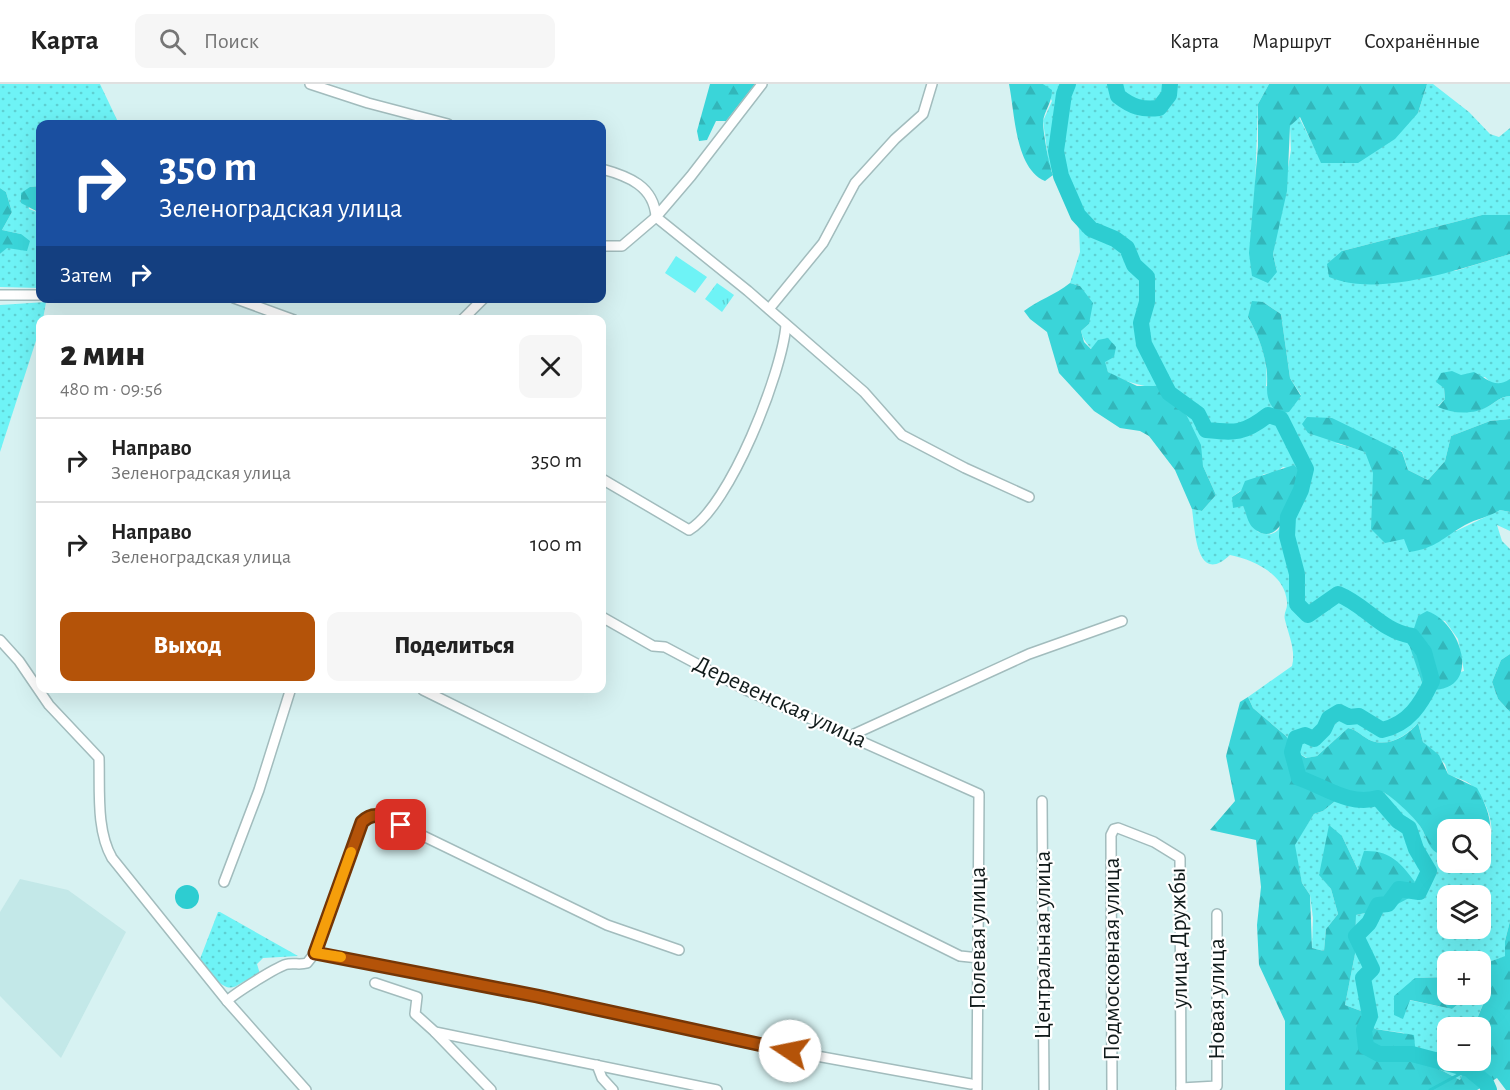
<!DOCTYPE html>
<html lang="ru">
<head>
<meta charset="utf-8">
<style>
	:root { --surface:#fff; --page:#f6f6f6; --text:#222; --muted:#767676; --line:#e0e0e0; --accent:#b45309 }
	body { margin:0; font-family:"Alegreya Sans",sans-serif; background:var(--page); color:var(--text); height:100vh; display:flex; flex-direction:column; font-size:22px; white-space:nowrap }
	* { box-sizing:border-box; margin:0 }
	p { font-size:20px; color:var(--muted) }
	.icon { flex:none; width:33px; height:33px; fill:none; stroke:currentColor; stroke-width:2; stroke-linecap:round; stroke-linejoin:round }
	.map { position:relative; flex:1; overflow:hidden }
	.side { position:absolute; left:36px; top:231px; width:570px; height:378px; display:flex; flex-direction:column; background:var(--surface); border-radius:12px; box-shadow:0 6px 24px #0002 }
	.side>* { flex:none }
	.banner { position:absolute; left:36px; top:36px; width:570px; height:183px; border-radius:12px; box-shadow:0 6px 24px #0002; background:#1a4fa0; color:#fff; overflow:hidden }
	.tools { position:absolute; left:1437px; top:735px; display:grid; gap:12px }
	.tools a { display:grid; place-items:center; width:54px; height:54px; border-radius:12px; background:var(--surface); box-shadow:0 6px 24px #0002; font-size:30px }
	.pin { position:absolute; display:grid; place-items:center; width:51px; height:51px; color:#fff; margin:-26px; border-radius:12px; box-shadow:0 3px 9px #0006 }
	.me { position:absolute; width:66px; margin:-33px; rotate:281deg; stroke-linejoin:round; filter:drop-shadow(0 0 4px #0008) }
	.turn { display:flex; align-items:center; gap:21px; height:126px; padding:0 24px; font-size:27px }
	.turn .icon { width:78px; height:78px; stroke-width:2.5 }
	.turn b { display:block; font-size:42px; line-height:51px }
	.then { display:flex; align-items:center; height:57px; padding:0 24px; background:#0003; gap:12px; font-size:22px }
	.round { display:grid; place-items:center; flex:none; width:63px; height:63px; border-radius:12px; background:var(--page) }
	.head { display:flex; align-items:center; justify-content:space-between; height:102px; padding:0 24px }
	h1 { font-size:36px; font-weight:800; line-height:45px }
	.primary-button { display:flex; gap:12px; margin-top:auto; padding:12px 24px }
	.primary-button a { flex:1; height:69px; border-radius:12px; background:var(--accent); color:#fff; font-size:24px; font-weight:800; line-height:69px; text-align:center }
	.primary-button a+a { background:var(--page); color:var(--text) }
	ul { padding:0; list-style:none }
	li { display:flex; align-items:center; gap:18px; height:84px; padding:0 24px; border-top:2px solid var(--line) }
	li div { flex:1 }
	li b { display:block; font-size:22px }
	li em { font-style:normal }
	header { display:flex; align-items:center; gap:36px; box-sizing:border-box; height:84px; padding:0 30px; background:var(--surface); border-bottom:2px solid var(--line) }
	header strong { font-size:28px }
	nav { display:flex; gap:33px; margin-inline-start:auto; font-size:21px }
	.search { width:420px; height:54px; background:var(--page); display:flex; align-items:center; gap:15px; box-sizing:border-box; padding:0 21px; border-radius:12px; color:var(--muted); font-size:22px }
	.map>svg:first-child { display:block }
	.built { fill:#c3e8e8 }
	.grass { fill:url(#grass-dots); fill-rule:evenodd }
	.forest { fill:url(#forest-firs) }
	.park { fill:url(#park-tufts) }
	.pitch { fill:#6ef3f6 }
	.water { fill:#2dcdd1 }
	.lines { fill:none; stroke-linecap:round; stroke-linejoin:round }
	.stream { stroke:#2dcdd1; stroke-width:3 }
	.river { stroke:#2dcdd1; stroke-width:16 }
	.street-casing { stroke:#a2bcbd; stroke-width:12 }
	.street { stroke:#fff; stroke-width:9 }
	.route-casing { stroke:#753606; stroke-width:15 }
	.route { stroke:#b45309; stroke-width:10 }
	.slow { stroke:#f59e0b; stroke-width:10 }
	.labels { text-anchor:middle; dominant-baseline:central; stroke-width:4.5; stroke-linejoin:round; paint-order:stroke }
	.street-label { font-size:24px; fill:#111b1b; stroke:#fff }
</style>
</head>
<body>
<header>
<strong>Карта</strong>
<div class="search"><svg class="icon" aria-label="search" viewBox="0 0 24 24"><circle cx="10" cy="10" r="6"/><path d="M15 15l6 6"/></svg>Поиск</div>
<nav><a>Карта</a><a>Маршрут</a><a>Сохранённые</a></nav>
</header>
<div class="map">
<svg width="1510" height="1006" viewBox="0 0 1510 1006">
	<defs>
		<pattern id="grass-dots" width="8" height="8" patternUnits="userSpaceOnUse" patternTransform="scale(1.5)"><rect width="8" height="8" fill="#6ef3f6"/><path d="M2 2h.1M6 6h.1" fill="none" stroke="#5ed0d2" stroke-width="1.8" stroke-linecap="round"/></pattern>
		<pattern id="forest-firs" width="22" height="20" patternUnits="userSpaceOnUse" patternTransform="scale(1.5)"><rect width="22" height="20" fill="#3ad5d9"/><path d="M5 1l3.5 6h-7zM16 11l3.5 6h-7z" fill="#32b6ba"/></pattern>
		<pattern id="park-tufts" width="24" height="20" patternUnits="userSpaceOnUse" patternTransform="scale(1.5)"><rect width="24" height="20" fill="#6ef3f6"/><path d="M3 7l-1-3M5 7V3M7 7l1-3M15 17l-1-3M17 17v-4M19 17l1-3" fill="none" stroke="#5ed0d2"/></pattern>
	</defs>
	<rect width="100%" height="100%" fill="#d7f2f2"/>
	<path class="built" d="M20,795L68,806L126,848L61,974L0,912V828Z"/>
	<g class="grass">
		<path d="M0,0H100L119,40H40V102L30,103L29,125L40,129V204L0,203V170L21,150L2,146L12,128L6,108L0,104Z"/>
		<path d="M1043,0H1269L1258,20L1254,132L1277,188L1273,170L1291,66L1290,42L1299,33L1322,79L1418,29L1427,0H1433L1469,28L1490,50L1499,53L1510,44V131H1482L1342,167L1455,187L1510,170V295L1504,300L1493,301L1485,293L1444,304L1445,315L1438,322C1454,328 1473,331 1489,322C1497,317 1500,313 1510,312V335L1490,337L1451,352L1445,377L1428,396L1408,386L1402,367L1335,359L1365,367L1405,455L1456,447L1500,426L1510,428V447L1497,441L1502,457L1510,465V570L1501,576L1492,598L1498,615L1510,628V837L1505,857L1506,872L1481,881L1480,878H1448L1447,893L1415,894L1409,916L1452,925L1470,911L1480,910L1481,907L1489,905L1477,935L1459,943L1448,944L1447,949L1437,955L1448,976L1468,978L1460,996L1416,973L1404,949L1375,945L1361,927L1345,921L1355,870L1356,831L1390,824L1358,786L1342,752L1319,790L1331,805L1338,830L1326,845L1324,867L1312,864L1313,834L1310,811L1302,799L1294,761L1314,730L1323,727L1339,714L1383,708C1394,713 1418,736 1423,747C1428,758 1433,771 1447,772L1448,778H1480C1481,769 1489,762 1491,752C1494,734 1483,711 1470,700C1464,695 1454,694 1448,690L1445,680L1423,658L1418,639C1407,651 1390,663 1372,657C1362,653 1358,646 1348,644L1317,672L1307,674L1298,669L1286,652L1253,624L1248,613L1292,582C1296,567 1289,552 1285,536C1283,529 1288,525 1287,518C1285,490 1254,476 1230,471C1196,503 1195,445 1192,425L1202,427L1216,411L1203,382L1187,332L1170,318L1166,309C1146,300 1127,301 1108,288C1103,270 1085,265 1081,247L1089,240V229L1080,202L1070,199L1080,168L1079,145L1049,81L1043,37L1052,17ZM1263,218L1281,230L1290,294L1301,311L1266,302C1269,278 1260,254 1248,233ZM1283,383L1301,388C1295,403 1288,438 1277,447C1271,452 1264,450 1258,448L1243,422L1232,413L1264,390L1275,389ZM1418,532L1445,537L1458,555L1464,587L1422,599L1413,570ZM1448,812H1480V844H1448Z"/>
		<path d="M46,218L43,235L0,368V221Z"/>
		<path d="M218,828H220L298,872L263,874L257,880L260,890L258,892C234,897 235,916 211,891C207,886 202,882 200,875Z"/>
	</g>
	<g class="forest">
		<path d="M710,0H755L726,37H716L707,56L699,57L697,47Z"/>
		<path d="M1009,0H1043L1052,6C1052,19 1044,27 1043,38C1043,48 1049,82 1053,91L1045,97C1015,84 1015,30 1009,0Z"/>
		<path d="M1269,0H1427L1418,29L1395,55L1358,79H1321L1300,33L1290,42L1287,107L1273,170L1277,188L1268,199L1252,192L1249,169L1258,62V20Z"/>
		<path d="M40,102V129L21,119V109L30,103Z"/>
		<path d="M0,104L6,108L12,128L2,146L21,150L30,157L27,167L7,164L0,170Z"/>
		<path d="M1482,131H1510V170C1460,185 1379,214 1329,193L1327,180L1342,167Z"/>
		<path d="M1070,199L1080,202L1093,219L1089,240L1081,247L1084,258L1091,265L1098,256L1108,254L1116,263L1114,273L1105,278L1108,288L1137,302H1158L1187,332L1201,361L1203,382L1216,411L1202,427L1192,425L1175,386L1149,352L1140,347L1120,344L1094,327L1059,289L1047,248L1030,235L1024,227C1038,216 1055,211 1070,199Z"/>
		<path d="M1252,217L1263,218L1281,230L1290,294L1301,312L1289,328L1278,329C1261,314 1270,301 1266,282C1263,264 1257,249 1248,233Z"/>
		<path d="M1452,287L1461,291L1474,288C1488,295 1495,305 1510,295V312C1500,313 1497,317 1489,322C1474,331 1453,330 1438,323L1445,315L1444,304L1436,298L1441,289Z"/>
		<path d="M1307,333L1332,334L1402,368L1408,386L1428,396L1445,377L1451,352L1490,337L1510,335V428L1500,426C1489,433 1476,435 1465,441C1442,454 1437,464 1409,468L1404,455L1385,459L1371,445L1373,389L1365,368L1308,349L1302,340Z"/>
		<path d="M1294,381L1301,388C1295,405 1285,458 1261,449C1257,447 1252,444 1250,440C1247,435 1246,428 1243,422L1233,424L1232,413L1241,407L1245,397Z"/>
		<path d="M1427,527C1461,538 1484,607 1430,606L1422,599L1409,560L1418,532Z"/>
		<path d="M1510,570V628L1498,615L1492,598L1501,576Z"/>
		<path d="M1248,613L1253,624L1286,652L1298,669L1306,674L1317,672L1348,644C1358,646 1362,653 1372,657C1390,663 1408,651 1418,639L1423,658L1439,671L1448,690L1477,704C1489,726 1498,750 1481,772L1480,746H1448L1447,772C1431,770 1429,760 1423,747C1418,736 1393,713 1383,708L1339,714L1323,727L1314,730L1295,761L1302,799L1310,811L1312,864L1324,867L1326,845L1338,830L1331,805L1319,791L1329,741L1342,752L1358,786L1364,767C1390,766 1401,779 1415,798L1409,814L1390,824L1356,831L1355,870L1345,921L1361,927L1375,945L1414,951L1416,973L1460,996L1467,978L1463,977L1480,976V944L1459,943L1477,935L1489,906L1481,907V881L1505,872V857L1510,837V1006H1506L1497,994L1477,1006H1285V937L1259,881L1257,841L1261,803L1256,756L1210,746L1235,717L1226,672L1240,618Z"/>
		<path d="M1447,893L1448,910L1470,911L1452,925L1410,916L1403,935L1394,931V912L1415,894Z"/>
	</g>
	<path class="park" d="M717,199L734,211L722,228L705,215Z"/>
	<path class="pitch" d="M676,172L707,193L695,209L665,189Z"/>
	<circle class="water" cx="187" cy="813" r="12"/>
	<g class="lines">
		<path class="stream" d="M1430,1006L1469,985"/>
		<g class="river">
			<path d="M1068,0L1064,10L1056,67L1061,92L1078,131L1091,145L1115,155L1127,164L1134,181L1147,193V218L1141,239L1144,260L1169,309L1198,330L1206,346C1235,349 1244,350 1268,331L1281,335L1306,385L1301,406L1288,433L1287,452L1297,490V520L1308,531L1338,510C1366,521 1381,547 1412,552L1424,568L1432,597C1421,620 1409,640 1382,646L1359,632L1349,633L1339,628L1329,634L1324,645L1314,655L1305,651L1296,654L1292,668L1299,694C1326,703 1348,722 1378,714L1398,737L1409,744L1416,765L1429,787L1419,808L1399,805L1388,820L1378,821L1369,839L1356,852L1372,885L1363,894L1370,932L1364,946L1366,963L1379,970H1412L1469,985L1486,999L1489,1006"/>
			<path d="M1115,0L1118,12C1132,23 1142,26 1159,24L1169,11L1170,0"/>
		</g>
		<defs>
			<g id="street">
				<path d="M310,0L368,19L448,40"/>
				<path d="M602,85C628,92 654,102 656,133L748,207L864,308L902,351L965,384L1029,413"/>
				<path d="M602,162H622L656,133L691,92L762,0"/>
				<path d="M0,211H40"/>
				<path d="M234,214L294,236"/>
				<path d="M769,225L823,159L855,99L895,55L923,30L932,0"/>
				<path d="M462,236L484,214"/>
				<path d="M602,395L689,446C730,422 782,289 786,241"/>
				<path d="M602,533L653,562L665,563L746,606L979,710L977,1006"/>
				<path d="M0,556L19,577L49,621L99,674C100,706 96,746 112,774L227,917L306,1006"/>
				<path d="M423,606L960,872L979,874"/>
				<path d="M850,652L1029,570L1122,537"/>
				<path d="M1042,717L1044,1006"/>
				<path d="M224,798L259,706L291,604"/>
				<path d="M315,869L537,912L767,963L971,1000"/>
				<path d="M375,899L417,913L415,930L435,948L717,1006"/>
				<path d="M227,917C234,910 279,881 288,880C295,879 300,881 307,879L315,869L362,738L367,733L380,731L607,841L679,866"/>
				<path d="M435,948L491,1006"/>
				<path d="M597,981L602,994L613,1006"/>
				<path d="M1181,1004L1217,1002V830"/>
				<path d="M1112,1006L1111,751L1114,745L1118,744L1154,758L1180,774L1181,1006"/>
			</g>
		</defs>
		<use href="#street" class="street-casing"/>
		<use href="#street" class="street"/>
	</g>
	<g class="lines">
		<defs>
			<path id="route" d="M401,741C387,734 375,725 362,738L315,869L537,912L790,967"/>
		</defs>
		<use href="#route" class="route-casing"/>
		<use href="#route" class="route"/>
		<path class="slow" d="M341,873L315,869L351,768"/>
	</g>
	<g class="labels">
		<g class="street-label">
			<text transform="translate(780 618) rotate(25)">Деревенская улица</text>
			<text transform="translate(978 854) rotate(-90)">Полевая улица</text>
			<text transform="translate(1179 854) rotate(-91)">улица Дружбы</text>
			<text transform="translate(1043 861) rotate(-90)">Центральная улица</text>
			<text transform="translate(1112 875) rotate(-90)">Подмосковная улица</text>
			<text transform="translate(1217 915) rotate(-90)">Новая улица</text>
		</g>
	</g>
</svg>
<div class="tools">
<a><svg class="icon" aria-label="search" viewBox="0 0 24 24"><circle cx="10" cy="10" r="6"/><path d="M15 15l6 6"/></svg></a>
<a><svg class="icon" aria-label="layers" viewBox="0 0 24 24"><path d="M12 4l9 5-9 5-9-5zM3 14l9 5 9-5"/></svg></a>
<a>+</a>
<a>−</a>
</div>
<div class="pin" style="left:401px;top:741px;background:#d93025"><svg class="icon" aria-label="arrive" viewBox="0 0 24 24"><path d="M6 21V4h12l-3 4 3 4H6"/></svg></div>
<svg class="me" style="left:790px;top:967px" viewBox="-20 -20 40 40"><circle r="19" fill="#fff"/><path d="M0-13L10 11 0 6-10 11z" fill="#b45309"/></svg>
<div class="banner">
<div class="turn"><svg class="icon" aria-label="right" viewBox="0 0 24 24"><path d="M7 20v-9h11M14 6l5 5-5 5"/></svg><div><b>350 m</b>Зеленоградская улица</div></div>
<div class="then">Затем<svg class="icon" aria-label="right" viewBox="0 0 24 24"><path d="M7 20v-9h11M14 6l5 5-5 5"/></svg></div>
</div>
<section class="side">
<div class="head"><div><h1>2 мин</h1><p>480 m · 09:56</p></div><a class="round"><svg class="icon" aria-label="close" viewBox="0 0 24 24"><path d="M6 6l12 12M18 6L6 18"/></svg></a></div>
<ul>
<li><svg class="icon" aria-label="right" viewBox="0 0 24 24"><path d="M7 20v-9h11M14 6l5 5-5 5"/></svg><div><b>Направо</b><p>Зеленоградская улица</p></div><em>350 m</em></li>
<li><svg class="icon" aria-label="right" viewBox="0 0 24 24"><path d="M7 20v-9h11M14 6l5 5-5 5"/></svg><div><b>Направо</b><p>Зеленоградская улица</p></div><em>100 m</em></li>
</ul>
<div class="primary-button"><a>Выход</a><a>Поделиться</a></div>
</section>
</div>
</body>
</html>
